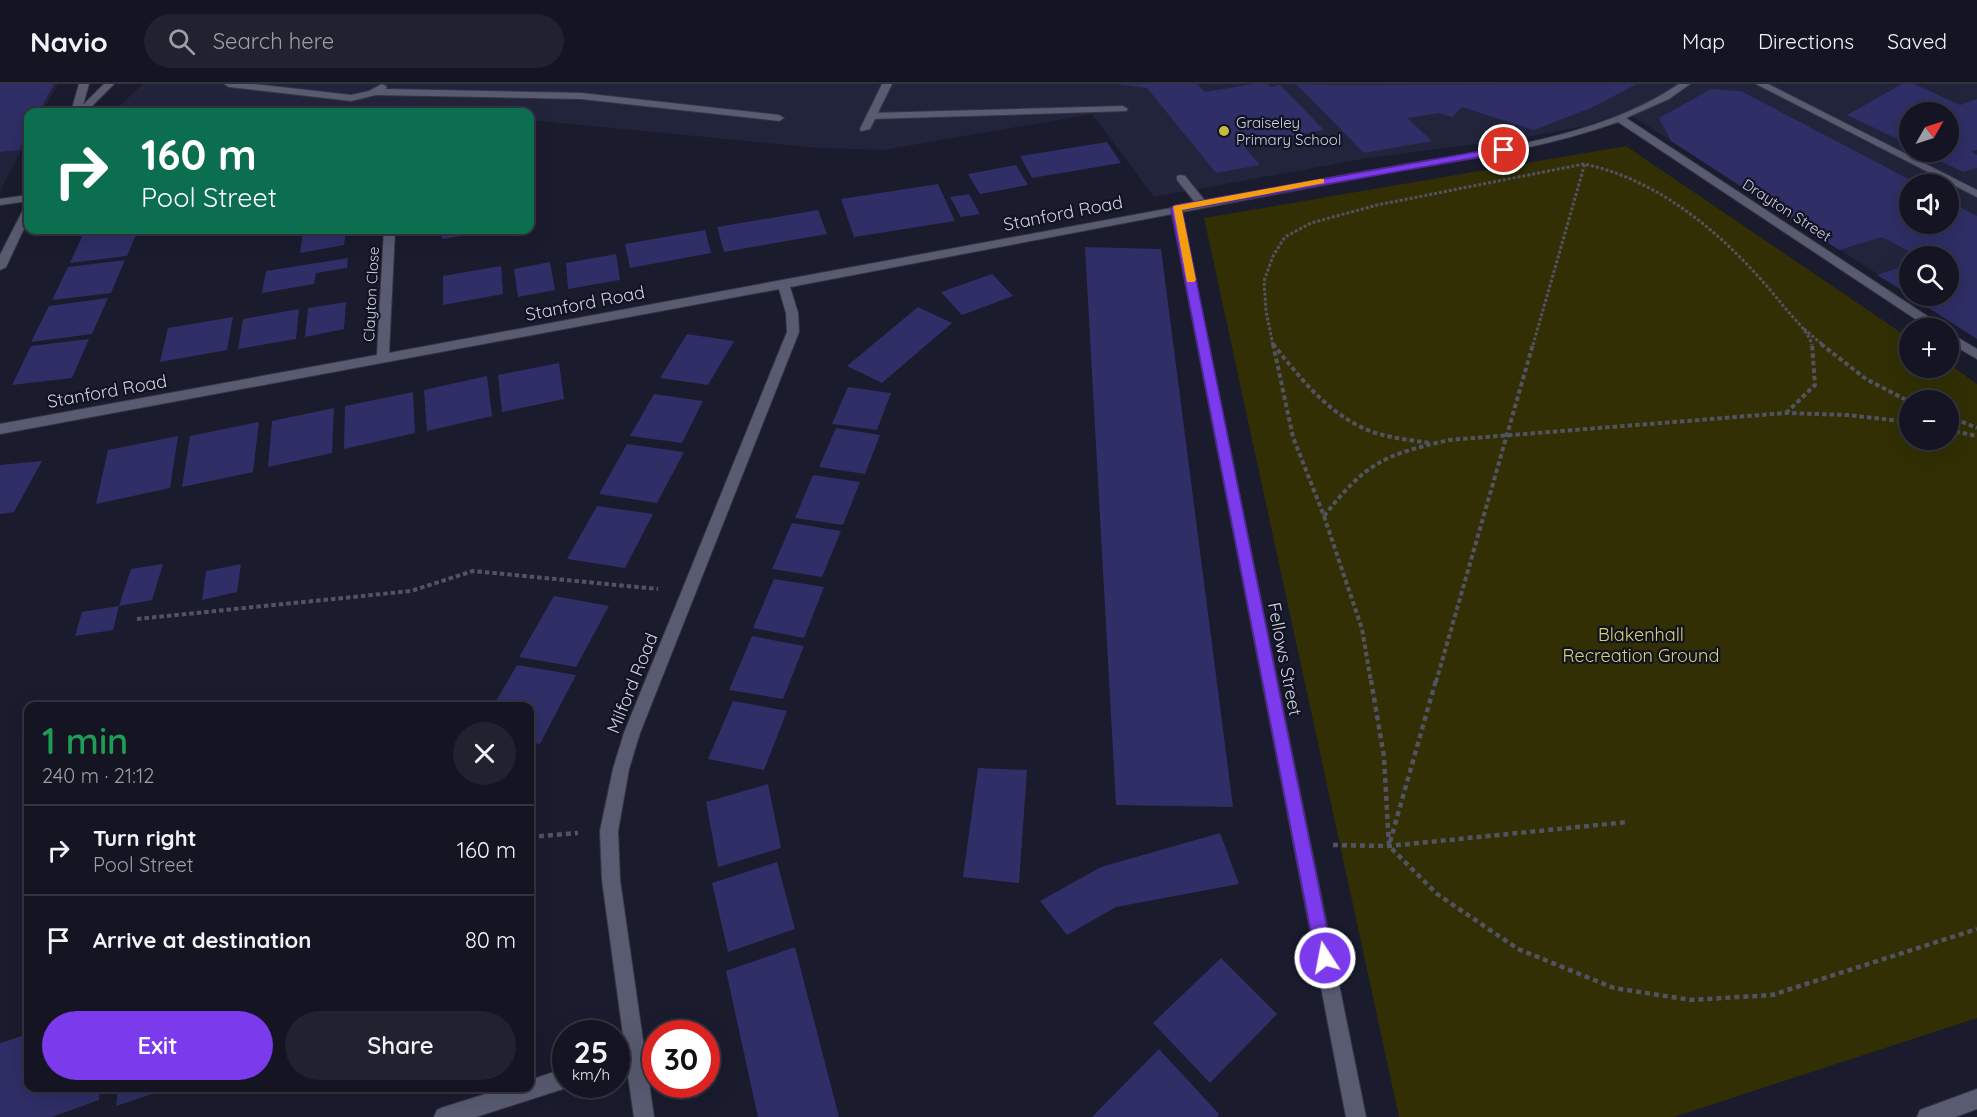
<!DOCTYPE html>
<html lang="en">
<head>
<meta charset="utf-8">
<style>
	:root { --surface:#141422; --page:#21212f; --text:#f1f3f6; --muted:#9d9ea5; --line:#333340; --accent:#7c3aed }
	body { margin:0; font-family:Quicksand,sans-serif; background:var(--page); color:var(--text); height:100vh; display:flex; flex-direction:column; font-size:22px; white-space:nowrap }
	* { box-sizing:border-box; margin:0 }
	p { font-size:20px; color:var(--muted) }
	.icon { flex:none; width:33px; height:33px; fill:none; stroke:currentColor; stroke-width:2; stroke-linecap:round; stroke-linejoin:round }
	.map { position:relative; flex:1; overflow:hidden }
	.sheet { position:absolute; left:24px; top:618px; width:510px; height:390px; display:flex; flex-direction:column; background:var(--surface); border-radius:12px; box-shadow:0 6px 24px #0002,0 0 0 2px var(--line) }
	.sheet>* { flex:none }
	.banner { position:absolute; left:24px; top:24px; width:510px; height:126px; border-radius:12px; box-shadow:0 6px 24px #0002,0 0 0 2px var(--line); background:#0b6e4f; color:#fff; overflow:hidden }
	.needle { width:39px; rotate:51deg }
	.fabs { position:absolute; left:1899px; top:18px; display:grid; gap:12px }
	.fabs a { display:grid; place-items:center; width:60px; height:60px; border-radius:50%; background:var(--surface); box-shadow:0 6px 24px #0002,0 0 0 2px var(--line); font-size:30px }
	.speed { position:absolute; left:552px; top:936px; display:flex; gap:12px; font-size:30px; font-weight:700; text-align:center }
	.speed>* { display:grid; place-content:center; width:78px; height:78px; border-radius:50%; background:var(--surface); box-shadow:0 6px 24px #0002,0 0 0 2px var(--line); line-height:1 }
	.speed small { font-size:15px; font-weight:400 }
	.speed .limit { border:9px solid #d22; background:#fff; color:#111 }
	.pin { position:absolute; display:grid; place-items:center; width:51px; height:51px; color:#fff; margin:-26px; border:3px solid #fff; border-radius:50%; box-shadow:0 2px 6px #0007 }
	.me { position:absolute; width:66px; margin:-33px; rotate:349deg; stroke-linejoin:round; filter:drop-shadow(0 0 4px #0008) }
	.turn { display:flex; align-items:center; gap:21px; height:126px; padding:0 18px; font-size:27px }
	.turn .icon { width:78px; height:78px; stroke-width:2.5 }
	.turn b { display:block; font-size:42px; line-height:51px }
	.round { display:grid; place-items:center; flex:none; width:63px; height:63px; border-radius:32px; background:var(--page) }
	.summary { display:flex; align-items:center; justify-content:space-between; height:102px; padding:0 18px }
	h1 { font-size:36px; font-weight:600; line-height:45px; color:#1e9e55 }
	.button { display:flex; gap:12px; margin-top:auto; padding:12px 18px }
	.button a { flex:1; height:69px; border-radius:36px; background:var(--accent); color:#fff; font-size:24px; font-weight:600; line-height:69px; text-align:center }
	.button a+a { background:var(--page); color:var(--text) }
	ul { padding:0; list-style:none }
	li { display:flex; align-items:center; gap:18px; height:90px; padding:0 18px; border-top:2px solid var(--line) }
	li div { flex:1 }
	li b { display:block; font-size:22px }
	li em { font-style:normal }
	header { display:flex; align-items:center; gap:36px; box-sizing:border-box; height:84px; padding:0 30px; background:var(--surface); border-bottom:2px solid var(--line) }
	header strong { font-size:28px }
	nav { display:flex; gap:33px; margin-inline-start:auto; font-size:21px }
	.search { width:420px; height:54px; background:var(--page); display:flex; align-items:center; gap:15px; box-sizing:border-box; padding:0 21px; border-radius:33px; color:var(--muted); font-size:22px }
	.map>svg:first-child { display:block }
	.built { fill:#22243c; fill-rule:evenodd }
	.green { fill:#312f03; fill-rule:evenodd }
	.building { fill:#2f2e66 }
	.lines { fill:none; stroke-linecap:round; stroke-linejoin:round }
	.service-casing { stroke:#363745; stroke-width:2 }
	.minor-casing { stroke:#363745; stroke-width:2 }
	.tertiary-casing { stroke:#363745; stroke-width:2 }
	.path-far2 { stroke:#515363; stroke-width:3; stroke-dasharray:3 2; stroke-linecap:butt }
	.path-far1 { stroke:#515363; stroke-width:4; stroke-dasharray:4.5 3; stroke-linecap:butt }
	.path { stroke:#515363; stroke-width:4.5; stroke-dasharray:5 4; stroke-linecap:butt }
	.service { fill:#595c71; fill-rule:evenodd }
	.minor { fill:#595c71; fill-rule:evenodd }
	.tertiary { fill:#595c71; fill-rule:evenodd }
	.route { fill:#7c3aed; stroke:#51269a; stroke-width:1.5 }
	.slow { fill:#f59e0b }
	.poi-dot { fill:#c2bd3f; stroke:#111223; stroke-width:2 }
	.labels { text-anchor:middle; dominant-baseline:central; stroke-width:4.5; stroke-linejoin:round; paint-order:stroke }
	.far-poi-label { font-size:15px; fill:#cfd1dd; stroke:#111223; text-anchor:start }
	.far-street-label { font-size:15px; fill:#cfd1dd; stroke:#111223 }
	.street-label { font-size:18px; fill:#cfd1dd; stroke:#111223 }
	.park-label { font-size:18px; fill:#d6d36d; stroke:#111223 }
</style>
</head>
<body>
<header>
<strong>Navio</strong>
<div class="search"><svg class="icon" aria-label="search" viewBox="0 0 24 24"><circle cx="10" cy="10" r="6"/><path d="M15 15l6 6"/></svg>Search here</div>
<nav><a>Map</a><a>Directions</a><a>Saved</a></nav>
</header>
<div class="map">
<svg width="1977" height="1033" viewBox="0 0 1977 1033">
	<rect width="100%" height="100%" fill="#1a1b2d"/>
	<g class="built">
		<path d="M0,0H58L42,28H28V54L0,107Z"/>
		<path d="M143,0H1977V255L1910,212H1948V172H1910V211L1626,28L1585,42L1527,53L1369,74L1154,113L1092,30L884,66L819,64L530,36V28H236L116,25ZM1910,28H1948V68H1910ZM1910,100H1948V140H1910Z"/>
	</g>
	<path class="green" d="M1626,62L1909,254L1910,284H1948L1949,280L1977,300V934L1674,1033H1399L1204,134ZM1910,316H1948V356H1910Z"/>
	<g class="building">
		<path d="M0,0H54L39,28H28V48L19,66L0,68Z"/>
		<path d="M1116,0H1197L1205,8L1253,0H1267L1271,3L1280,1L1324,46L1243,61L1260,81L1216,89L1147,4Z"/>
		<path d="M1296,0L1335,1L1637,0L1591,24L1534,46L1462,23L1452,33L1439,29L1407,34L1432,57L1364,69Z"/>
		<path d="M1902,0H1914L1960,21L1977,15V66L1971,67L1977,71V84L1963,88L1922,68H1948V28H1910V61L1847,31Z"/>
		<path d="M1711,5L1741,7L1918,100H1910V140H1948V117L1977,132V255L1910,212H1948V172H1918L1882,153L1839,166L1671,57L1659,34Z"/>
		<path d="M1107,58L1121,79L1032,94L1020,72Z"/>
		<path d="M1016,81L1028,101L980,110L968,90Z"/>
		<path d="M938,100L955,137L854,153L841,115Z"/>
		<path d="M969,110L980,130L961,133L950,113Z"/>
		<path d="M818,126L827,150L724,168L717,143Z"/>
		<path d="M85,146H138L127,172L70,179Z"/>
		<path d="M303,146H346L344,161L300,169Z"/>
		<path d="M442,146H486V148L442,155Z"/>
		<path d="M705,146L711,169L630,184L625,160Z"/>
		<path d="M1085,163L1161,165L1233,723L1116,721Z"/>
		<path d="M616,170L620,196L568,205L566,179Z"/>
		<path d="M348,174L347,184L316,189L314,200L262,209L266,187Z"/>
		<path d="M125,176L111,209L52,216L68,183Z"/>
		<path d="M550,178L555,206L518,213L514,185Z"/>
		<path d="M1910,180V211L1877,191Z"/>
		<path d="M501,182L503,210L443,221V192Z"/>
		<path d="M992,190L1013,212L962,231L941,208Z"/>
		<path d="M108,214L92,250L31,258L49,222Z"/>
		<path d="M346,218L344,245L305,253L308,224Z"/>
		<path d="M918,223L952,239L882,299L847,282Z"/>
		<path d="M299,225L296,255L238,265L243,235Z"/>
		<path d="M233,233L227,266L160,278L168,244Z"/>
		<path d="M687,250L734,257L708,301L660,294Z"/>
		<path d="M89,255L72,294L12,301L31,262Z"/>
		<path d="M559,279L564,315L502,328L498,291Z"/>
		<path d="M487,292L492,332L427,347L424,306Z"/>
		<path d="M848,303L891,309L877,346L832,340Z"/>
		<path d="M413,308L415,349L344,365L345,322Z"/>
		<path d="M654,310L703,317L682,359L630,352Z"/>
		<path d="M334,324L332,369L268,383L272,337Z"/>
		<path d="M259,338L253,388L182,403L190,352Z"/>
		<path d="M836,344L880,351L865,390L819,383Z"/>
		<path d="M178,352L170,404L96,420L108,366Z"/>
		<path d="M627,360L684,368L657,419L599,410Z"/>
		<path d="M42,377L14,428L0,430V381Z"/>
		<path d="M813,391L860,398L843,441L795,434Z"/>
		<path d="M597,422L653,430L625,484L567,475Z"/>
		<path d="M792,439L841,447L822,493L772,485Z"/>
		<path d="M163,480L152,516L119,522L131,485Z"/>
		<path d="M241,480L237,508L202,516L206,487Z"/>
		<path d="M774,495L824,503L804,554L753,544Z"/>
		<path d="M554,512L609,522L576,583L519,573Z"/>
		<path d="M119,522L113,546L75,552L82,528Z"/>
		<path d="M752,552L804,562L783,615L729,606Z"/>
		<path d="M517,581L576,591L540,660L530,658V622H493Z"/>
		<path d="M733,617L787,627L764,686L708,675Z"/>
		<path d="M978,684L1027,686L1019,799L963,793Z"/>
		<path d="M768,700L781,764L718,783L706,718Z"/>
		<path d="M1220,749L1239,800L1116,823L1067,851L1040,817L1101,783Z"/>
		<path d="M777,778L795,845L728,868L712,799Z"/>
		<path d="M795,863L839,1033H758L726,887Z"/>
		<path d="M1221,874L1277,930L1210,999L1153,939Z"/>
		<path d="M28,950V1004H100L99,1016L52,1033H0V959Z"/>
		<path d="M1159,965L1219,1030L1217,1033H1092Z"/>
		<path d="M118,1004H170L116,1022Z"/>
	</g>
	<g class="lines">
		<defs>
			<g id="service">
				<path d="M224,0H254L351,11L369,7L382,0L387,3L385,5L581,9L779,31L784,34L779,37L581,15L376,11L351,17L229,3Z"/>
				<path d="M1123,22L1128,25L1126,27L871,35L866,32L871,29Z"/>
				<path d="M1181,91L1185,92L1206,118V122H1198L1177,96V92Z"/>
				<path d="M28,111V117L0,121V115Z"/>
			</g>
			<g id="minor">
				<path d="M882,0H892L870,45L861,47L860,45Z"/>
				<path d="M1679,0H1690L1669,15L1626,34L1941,241L1943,244H1929L1618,38C1545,64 1469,75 1392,88C1322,101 1252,114 1182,128L1366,1033H1346L1172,130L790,203L798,229L799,248L640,649L629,685L618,747L620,796L654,1033H634L627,985L616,988V968L625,965L602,796L600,747L613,685L624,649L787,248L786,229L779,205L0,350V340L377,271L384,146H395L389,269L1171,124L1176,121L1180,122C1252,108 1324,94 1396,82C1490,65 1597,55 1679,0Z"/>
				<path d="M1756,0H1768L1977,106V113Z"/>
				<path d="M1948,248L1977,265V275L1948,258Z"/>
				<path d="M566,984V1000H573L566,1004L476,1033H434L437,1026L444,1023L505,1004H530V996Z"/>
			</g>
			<g id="tertiary">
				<path d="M79,0H89L83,21L104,0H114L86,28H71Z"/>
				<path d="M28,123V136L6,183L0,186V171L23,126Z"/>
				<path d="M1977,1005V1025L1955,1033H1917L1920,1026Z"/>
			</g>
		</defs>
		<use href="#service" class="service-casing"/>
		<use href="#minor" class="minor-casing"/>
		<use href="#tertiary" class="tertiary-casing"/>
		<g class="path-far2">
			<path d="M1804,245L1823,261"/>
			<path d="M1273,261L1266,227L1264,197L1273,172L1285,153L1311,139L1377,121L1584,80C1666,97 1734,160 1785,224C1795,236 1808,247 1812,261"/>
			<path d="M1533,261L1585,79"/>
		</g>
		<g class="path-far1">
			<path d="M1273,260C1300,294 1329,331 1370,347C1389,354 1410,356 1430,359"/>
			<path d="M1273,260L1293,353L1324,432L1362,545L1371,598"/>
			<path d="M1821,260L1866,295L1910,318"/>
			<path d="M1786,329L1815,301L1812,260"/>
			<path d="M1948,332L1977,344"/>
			<path d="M1948,346L1977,352"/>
			<path d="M1324,432C1366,379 1383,371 1449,356L1786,329L1847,331L1910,338"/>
			<path d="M137,535L411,507L473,487L658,505"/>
			<path d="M1436,598L1533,260"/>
		</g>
		<g class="path">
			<path d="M1371,596L1384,673L1389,762L1437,810L1518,865L1614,904L1691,916L1772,911L1977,845"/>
			<path d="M530,753L578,749"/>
			<path d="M1390,758L1436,596"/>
			<path d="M1333,761L1389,762L1628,738"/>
		</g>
		<use href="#service" class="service"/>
		<use href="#minor" class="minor"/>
		<use href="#tertiary" class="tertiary"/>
	</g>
	<path class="route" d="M1504,63L1509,66L1507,68L1182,126L1333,874L1331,880L1325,883L1319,880L1316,874L1171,124L1176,121Z"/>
	<path class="slow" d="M1320,95H1324V99L1182,126L1196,196L1194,198H1187L1173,122Z"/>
	<circle class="poi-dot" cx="1224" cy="47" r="6"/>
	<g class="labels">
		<g class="far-poi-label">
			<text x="1236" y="38">Graiseley<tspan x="1236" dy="17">Primary School</tspan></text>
		</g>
		<g class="far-street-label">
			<text transform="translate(1787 126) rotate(33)">Drayton Street</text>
			<text transform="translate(371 210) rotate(-87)">Clayton Close</text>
		</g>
		<g class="street-label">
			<text transform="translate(1063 129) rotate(-11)">Stanford Road</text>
			<text transform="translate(585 219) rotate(-11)">Stanford Road</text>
			<text transform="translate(107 307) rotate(-10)">Stanford Road</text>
			<text transform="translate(1285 575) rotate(79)">Fellows Street</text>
			<text transform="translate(632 599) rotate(-68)">Milford Road</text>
		</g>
		<g class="park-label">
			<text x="1641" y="550">Blakenhall<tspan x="1641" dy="21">Recreation Ground</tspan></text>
		</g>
	</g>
</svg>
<div class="fabs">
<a><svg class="needle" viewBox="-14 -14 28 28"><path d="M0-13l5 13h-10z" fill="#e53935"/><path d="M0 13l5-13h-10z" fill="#9d9ea5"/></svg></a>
<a><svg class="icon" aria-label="sound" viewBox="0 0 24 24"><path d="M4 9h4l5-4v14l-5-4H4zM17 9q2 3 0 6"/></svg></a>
<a><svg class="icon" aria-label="search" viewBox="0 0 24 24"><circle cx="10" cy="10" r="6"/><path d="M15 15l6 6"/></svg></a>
<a>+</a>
<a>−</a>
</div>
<div class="speed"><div>25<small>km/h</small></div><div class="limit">30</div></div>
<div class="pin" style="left:1504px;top:66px;background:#d93025"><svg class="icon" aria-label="arrive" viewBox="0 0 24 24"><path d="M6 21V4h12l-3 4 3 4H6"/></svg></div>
<svg class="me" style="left:1325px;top:874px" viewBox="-20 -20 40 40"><circle r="17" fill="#7c3aed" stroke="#fff" stroke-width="3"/><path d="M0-11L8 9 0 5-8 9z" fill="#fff"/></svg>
<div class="banner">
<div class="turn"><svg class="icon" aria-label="right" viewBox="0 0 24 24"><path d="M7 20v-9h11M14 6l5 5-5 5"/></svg><div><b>160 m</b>Pool Street</div></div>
</div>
<section class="sheet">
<div class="summary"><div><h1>1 min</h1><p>240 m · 21:12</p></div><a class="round"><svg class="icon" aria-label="close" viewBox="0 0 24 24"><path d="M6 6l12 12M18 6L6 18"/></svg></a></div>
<ul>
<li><svg class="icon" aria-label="right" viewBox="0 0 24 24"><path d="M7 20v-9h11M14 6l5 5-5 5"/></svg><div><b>Turn right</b><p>Pool Street</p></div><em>160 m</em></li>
<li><svg class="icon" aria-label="arrive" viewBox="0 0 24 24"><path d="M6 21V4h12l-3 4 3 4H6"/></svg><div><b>Arrive at destination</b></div><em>80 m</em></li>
</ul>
<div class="button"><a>Exit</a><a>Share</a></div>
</section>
</div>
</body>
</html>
